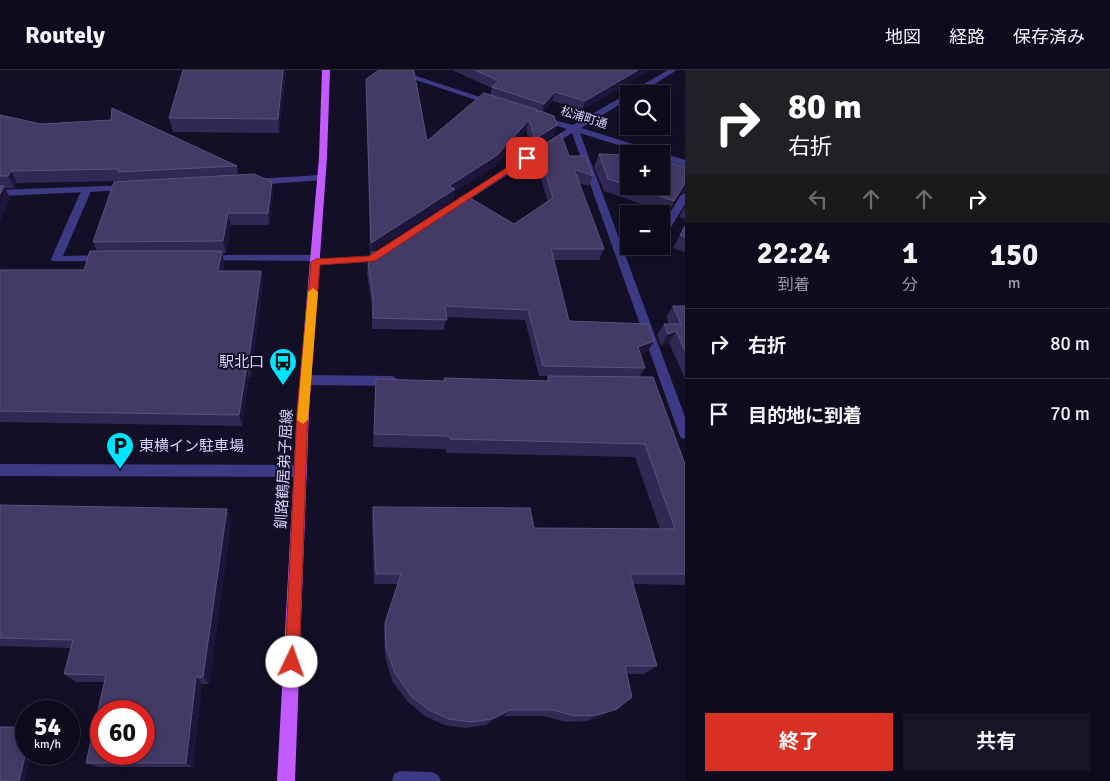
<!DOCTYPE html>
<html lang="ja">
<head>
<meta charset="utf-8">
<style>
	:root { --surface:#0e0b1c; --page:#171425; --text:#f1f3f6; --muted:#9b9ba3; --line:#2e2b3b; --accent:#d93025 }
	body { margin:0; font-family:Signika,"Noto Sans JP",sans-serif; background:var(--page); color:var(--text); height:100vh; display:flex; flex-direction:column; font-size:19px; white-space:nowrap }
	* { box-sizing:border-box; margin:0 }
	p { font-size:16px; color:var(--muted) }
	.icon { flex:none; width:28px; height:28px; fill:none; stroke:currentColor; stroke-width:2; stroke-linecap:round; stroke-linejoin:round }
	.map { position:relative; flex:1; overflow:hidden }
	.sheet { display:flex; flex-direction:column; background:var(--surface); width:425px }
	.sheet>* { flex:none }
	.hud { background:#202124; color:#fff; overflow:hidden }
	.tools { position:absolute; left:620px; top:15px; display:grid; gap:10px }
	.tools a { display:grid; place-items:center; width:50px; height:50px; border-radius:0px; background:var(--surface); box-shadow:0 2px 12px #0003,0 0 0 1px var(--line); font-size:25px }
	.speed { position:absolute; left:15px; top:630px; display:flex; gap:10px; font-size:25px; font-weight:700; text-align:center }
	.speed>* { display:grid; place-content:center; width:65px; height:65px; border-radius:50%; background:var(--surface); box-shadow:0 2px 12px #0003,0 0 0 1px var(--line); line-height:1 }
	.speed small { font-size:12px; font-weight:400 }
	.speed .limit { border:8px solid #d22; background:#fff; color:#111 }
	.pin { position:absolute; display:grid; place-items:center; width:42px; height:42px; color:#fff; margin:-21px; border-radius:10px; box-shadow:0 2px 8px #0006 }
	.me { position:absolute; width:55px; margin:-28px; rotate:3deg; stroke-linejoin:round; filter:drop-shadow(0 0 4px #0008) }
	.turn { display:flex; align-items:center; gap:18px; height:105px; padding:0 20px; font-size:22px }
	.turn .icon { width:65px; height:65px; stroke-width:2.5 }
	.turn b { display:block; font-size:35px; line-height:42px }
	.lanes { display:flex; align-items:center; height:48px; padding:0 20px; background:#0003; justify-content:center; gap:25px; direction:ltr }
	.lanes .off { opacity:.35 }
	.eta { display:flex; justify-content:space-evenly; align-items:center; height:85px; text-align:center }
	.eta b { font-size:30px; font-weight:700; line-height:35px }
	.action { display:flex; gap:10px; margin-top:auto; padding:10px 20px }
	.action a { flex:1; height:58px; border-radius:0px; background:var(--accent); color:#fff; font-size:20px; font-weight:700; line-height:58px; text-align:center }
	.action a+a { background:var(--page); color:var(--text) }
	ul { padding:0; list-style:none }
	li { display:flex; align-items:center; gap:15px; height:70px; padding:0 20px; border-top:1px solid var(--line) }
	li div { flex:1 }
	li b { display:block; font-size:19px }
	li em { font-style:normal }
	header { display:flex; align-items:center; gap:30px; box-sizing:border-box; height:70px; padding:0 25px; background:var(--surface); border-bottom:1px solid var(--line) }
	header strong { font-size:24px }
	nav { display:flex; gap:28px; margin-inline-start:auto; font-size:18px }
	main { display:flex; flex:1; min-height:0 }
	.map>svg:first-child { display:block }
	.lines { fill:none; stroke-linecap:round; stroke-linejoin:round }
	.service { fill:#3d3a85; fill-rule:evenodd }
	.minor { fill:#3d3a85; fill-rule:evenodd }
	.primary { fill:#c25bff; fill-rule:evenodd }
	.wall { fill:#312854 }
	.shaded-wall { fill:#1d163a }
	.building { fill:#433a66; stroke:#5a527e; fill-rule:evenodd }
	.route { fill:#d93025; stroke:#8d1f18 }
	.slow { fill:#f59e0b }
	.labels { text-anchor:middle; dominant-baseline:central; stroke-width:4; stroke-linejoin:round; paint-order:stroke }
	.far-street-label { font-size:12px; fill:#d9d4ff; stroke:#130f26 }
	.poi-label { font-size:15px; fill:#d9d4ff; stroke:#130f26; text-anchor:end }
	.street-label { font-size:15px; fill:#d9d4ff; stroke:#130f26 }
</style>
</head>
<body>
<header>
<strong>Routely</strong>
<nav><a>地図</a><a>経路</a><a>保存済み</a></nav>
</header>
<main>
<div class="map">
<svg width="685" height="711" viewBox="0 0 685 711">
	<rect width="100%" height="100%" fill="#130f26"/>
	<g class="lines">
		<g class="service">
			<path d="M86,118L91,121L63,186L104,185L109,188L104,191H52L51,189L81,121Z"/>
			<path d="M685,123V134L664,169L661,170V158L680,126Z"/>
			<path d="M206,185H316L321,188L316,191L202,190L201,188Z"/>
			<path d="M306,305L392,306L396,308L398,311L396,314L392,316L306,315L302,313L300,310L302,307Z"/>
			<path d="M0,394L300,395L305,397L307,401L305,405L300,407L0,406Z"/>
			<path d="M400,701L432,702L438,705L441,711H392L394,704Z"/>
		</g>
		<g class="minor">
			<path d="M386,0H398L498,33L491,35Z"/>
			<path d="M668,0H677L639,24H629V29L581,58L685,90V96L661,88V84H646L580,63L685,347V369L681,368L679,364L572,63L458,137L455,138L450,135L567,59L539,50V46L573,55Z"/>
			<path d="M321,105L324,106V110L253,115L248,112L253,109Z"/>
			<path d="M128,115L133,118L131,120L0,126V120Z"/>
			<path d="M386,177L391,180L390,182L371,192L316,195L311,192L316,189L369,186Z"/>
		</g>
		<path class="primary" d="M322,0H330L327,87L309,341L295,711H277L297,341L319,87Z"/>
	</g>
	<g class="wall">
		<path d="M183,0H286L279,63L173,62L169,48Z"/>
		<path d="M452,0H650L582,40L553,31L543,42L557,55L554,65L532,79L526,60L495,96L455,121L453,130L370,183L366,9L427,71L490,25L492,18Z"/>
		<path d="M0,45L237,96L238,104L273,124L269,155H231L226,183L222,184L224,193L223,201H261L263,213L251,307H249L242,356L0,352V200H84L97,181L93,172L121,111L17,113L14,118H5L10,128L0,150Z"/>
		<path d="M538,78L569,86L593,106L589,116L579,113L604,179L599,190H554L569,251L654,271L648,281L640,284L645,298L639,307L685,394V515L633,514L657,596L644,604H627L605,645L587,651L565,652L544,646H503L486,655L465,658L444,655L425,646L408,632L392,611L385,586L384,562L385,553L398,514H374L372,449L373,437L534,458L660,459L635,387L446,383V379L373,377L376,309L444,311V308L546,311L548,306H539L525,250L446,247L444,260L372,259V237L367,203L368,193L371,191V182L514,154L548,132L535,89Z"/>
		<path d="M599,84L629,85V116H661L678,125L668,143L604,121L594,97Z"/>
		<path d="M685,136V149L679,147Z"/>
		<path d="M685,156V182L673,178Z"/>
		<path d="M673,236H685V309L669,273L661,276L657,265L664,254H669L666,247Z"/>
		<path d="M0,435L231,452L209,614H202L193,697H98L86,693L104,612H76L64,604L71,578L0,576Z"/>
	</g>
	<g class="shaded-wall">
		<path d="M283,0H286L279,63L278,49Z"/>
		<path d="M638,0H650L582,40L585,31Z"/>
		<path d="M555,22L553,31L542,43L544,34Z"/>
		<path d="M529,50L526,60L495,96L455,121L453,130L370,183L371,173L449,116Z"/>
		<path d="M557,55L554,65L532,79L535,69Z"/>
		<path d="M11,101L17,113L14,118L8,106Z"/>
		<path d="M272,112L273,124L269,155L268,143Z"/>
		<path d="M685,113V122L678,125L668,143Z"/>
		<path d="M4,116L10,128L0,150V124Z"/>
		<path d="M228,143L231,155L226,183L223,171Z"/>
		<path d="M222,181L224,193L221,213L218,201Z"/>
		<path d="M261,201L263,213L251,307L248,295Z"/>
		<path d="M676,261L669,273L661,276L668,264Z"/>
		<path d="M654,271L648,281L631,287L638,277Z"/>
		<path d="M247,295L249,307L242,356L239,345Z"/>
		<path d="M227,439L231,452L209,614L203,607Z"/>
		<path d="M196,607L202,614L193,697L186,693Z"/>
		<path d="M617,639L605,645L587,651L597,645Z"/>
		<path d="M510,640L503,646L486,655L492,649Z"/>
		<path d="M26,682V684H32L25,711H19Z"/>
	</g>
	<g class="building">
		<path d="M183,0H283L278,49L169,48Z"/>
		<path d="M379,0H412L414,1L427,71L484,23L538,40L536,42L540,41L554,46L557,55L535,69L529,50L497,85L449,116L455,119L371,173L366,9Z"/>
		<path d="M475,0H638L585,31L555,22L544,34L492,17L499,11Z"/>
		<path d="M112,38L237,96L118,102L119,99L11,101L8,106H0V45L41,54L111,50Z"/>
		<path d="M561,64L569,86H586L593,106L574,99L604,179H551L569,251L648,254L654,271L638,277L645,298L543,296L528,240L445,236L447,250L373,248V227L368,193L372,190L371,182H377L465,125L514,154L553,128L538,78Z"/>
		<path d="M599,84L629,85V116L608,109Z"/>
		<path d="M661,89L685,97V113L674,131L630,116H661Z"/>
		<path d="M254,104L272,112L268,143H228L223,171L93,172L114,112Z"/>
		<path d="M0,116H4L0,124Z"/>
		<path d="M685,156V167L680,165Z"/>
		<path d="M90,181H222L218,201H261L248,295H247L239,345L0,341V200H84Z"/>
		<path d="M673,236H685V281L676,261L668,264L664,254H681Z"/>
		<path d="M548,306L653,307L685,394V504H630L657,596H625L632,627L617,639L597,645L575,646L553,640H510L492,649L471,652L449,649L429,640L411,626L395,603L386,578L385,553L401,504H376L373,437L530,438L534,458L675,459L645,374L450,369L449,366L374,364L376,309L445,311L444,308L549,311Z"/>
		<path d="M0,435L227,439L203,607H196L186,693H86L106,605L64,604L73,570L0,568ZM101,641H144V684H101Z"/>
		<path d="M0,657H26V682L19,711H0Z"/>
	</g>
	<path class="route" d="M525,86L531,88L375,191L320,195L308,341L299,592L297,597L292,599L287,597L285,592L297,341L311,192L316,189L369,186Z"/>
	<path class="slow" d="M313,218L318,222L308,350L303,354L297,350L308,222Z"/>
	<defs>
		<symbol id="bus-pin" viewBox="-11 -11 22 30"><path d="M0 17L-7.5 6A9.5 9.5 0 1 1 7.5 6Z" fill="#00e5ff" stroke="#130f26"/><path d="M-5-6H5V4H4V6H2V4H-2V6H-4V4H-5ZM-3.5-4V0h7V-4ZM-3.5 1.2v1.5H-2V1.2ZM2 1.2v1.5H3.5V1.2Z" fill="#111"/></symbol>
		<symbol id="parking-pin" viewBox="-11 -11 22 30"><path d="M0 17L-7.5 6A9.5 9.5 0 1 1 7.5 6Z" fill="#00e5ff" stroke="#130f26"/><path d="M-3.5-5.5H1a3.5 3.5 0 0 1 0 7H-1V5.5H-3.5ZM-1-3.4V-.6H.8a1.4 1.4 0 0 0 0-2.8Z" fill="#111"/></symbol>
	</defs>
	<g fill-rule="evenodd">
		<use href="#bus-pin" x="267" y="276" width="32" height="43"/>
		<use href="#parking-pin" x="104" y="360" width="32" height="43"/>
	</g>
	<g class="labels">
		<g class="far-street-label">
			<text transform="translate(584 48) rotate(17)">松浦町通</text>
		</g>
		<g class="poi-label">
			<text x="264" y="292">駅北口</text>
			<text x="139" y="376" text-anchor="start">東横イン駐車場</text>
		</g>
		<g class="street-label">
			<text transform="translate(284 399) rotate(-87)">釧路鶴居弟子屈線</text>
		</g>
	</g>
</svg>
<div class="tools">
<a><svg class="icon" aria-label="search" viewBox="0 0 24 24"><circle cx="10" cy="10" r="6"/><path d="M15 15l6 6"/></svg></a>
<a>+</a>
<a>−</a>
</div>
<div class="speed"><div>54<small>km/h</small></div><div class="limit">60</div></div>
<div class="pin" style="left:527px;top:88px;background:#d93025"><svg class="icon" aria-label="arrive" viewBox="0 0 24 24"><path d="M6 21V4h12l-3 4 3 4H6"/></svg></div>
<svg class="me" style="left:292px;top:592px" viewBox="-20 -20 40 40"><circle r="19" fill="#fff"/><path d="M0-13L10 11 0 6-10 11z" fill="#d93025"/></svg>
</div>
<section class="sheet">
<div class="hud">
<div class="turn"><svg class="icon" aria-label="right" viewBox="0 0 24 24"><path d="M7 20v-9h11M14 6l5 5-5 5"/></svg><div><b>80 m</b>右折</div></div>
<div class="lanes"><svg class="icon off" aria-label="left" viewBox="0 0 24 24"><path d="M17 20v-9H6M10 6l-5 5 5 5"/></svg><svg class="icon off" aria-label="ahead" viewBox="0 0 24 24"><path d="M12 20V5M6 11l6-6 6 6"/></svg><svg class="icon off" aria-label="ahead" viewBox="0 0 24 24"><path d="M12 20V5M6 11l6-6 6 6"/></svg><svg class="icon" aria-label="right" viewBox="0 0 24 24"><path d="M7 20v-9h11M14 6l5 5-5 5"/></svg></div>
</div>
<div class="eta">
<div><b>22:24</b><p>到着</p></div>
<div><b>1</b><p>分</p></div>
<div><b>150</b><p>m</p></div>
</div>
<ul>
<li><svg class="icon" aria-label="right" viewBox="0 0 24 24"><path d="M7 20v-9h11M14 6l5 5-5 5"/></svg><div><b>右折</b></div><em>80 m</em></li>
<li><svg class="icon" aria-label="arrive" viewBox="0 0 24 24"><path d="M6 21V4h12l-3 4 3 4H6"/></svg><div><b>目的地に到着</b></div><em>70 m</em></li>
</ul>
<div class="action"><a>終了</a><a>共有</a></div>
</section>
</main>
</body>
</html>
